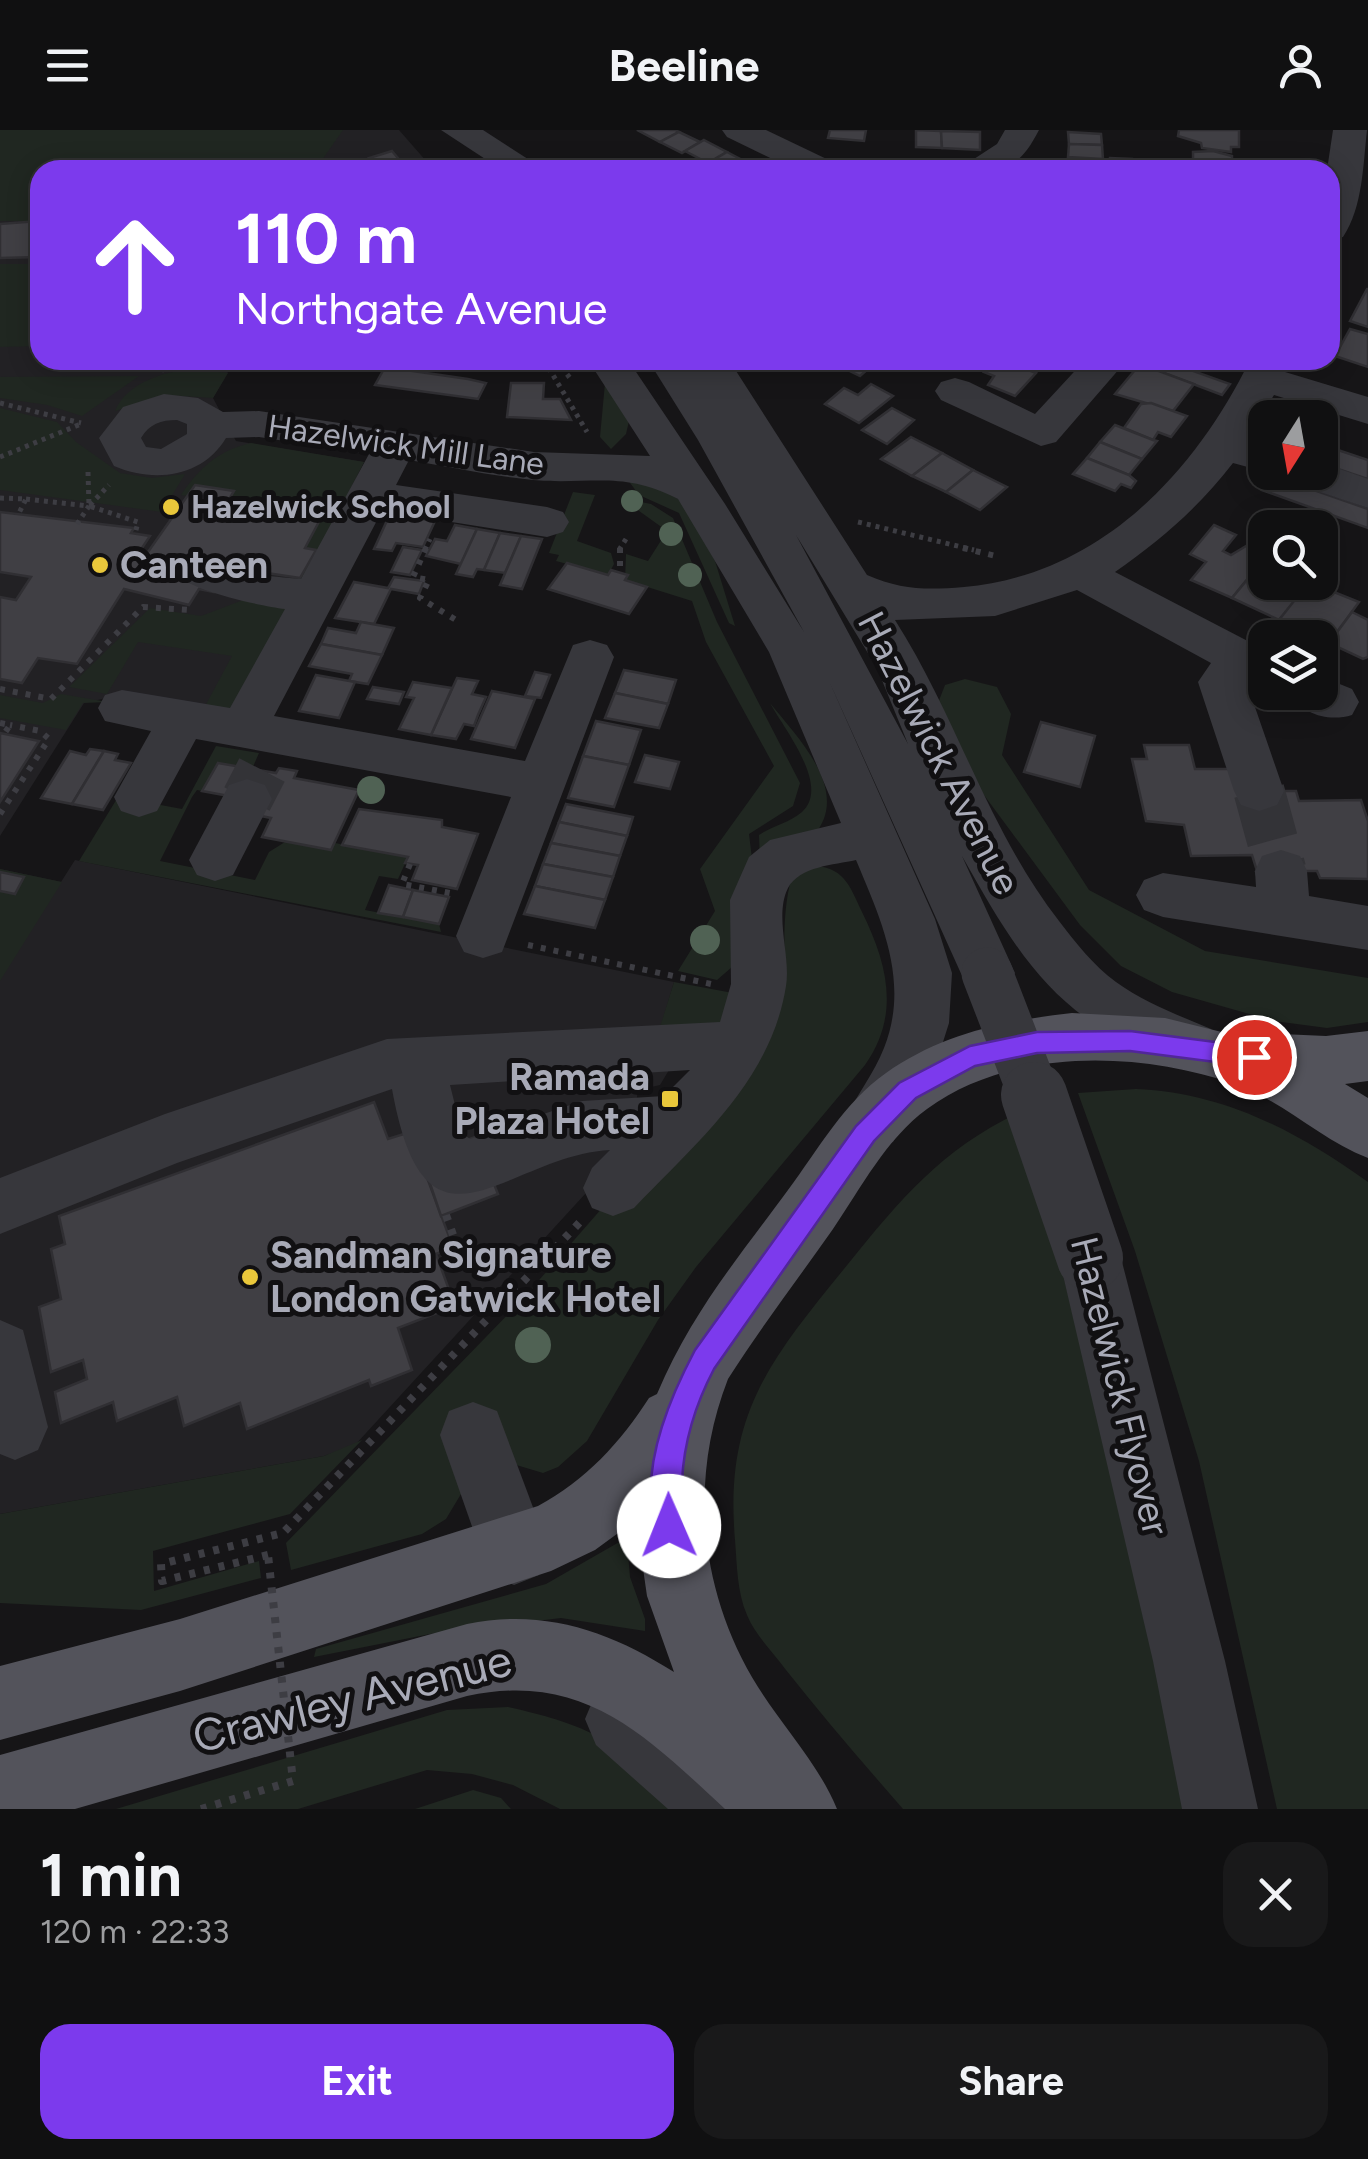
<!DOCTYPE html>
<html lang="en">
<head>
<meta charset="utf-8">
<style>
	:root { --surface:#101011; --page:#19191a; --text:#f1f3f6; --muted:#9c9d9f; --line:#303031; --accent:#7c3aed }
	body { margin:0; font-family:Figtree,sans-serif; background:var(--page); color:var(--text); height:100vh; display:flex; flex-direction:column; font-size:38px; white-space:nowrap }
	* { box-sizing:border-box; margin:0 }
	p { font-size:32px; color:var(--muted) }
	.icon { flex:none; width:55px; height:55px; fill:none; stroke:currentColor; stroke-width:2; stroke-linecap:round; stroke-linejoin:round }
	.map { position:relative; height:1679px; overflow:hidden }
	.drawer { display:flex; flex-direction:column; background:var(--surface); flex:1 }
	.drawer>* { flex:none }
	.banner { position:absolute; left:30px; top:30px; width:1310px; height:210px; border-radius:30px; box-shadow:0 5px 25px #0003,0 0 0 2px var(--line); background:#7c3aed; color:#fff; overflow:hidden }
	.needle { width:65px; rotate:191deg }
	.buttons { position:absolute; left:1248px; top:270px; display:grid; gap:20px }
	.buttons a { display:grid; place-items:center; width:90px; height:90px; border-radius:20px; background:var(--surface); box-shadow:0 5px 25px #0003,0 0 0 2px var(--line); font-size:50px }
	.pin { position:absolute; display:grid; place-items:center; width:85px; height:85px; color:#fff; margin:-42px; border:5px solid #fff; border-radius:50%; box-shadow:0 2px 10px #0007 }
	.me { position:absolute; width:110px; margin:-55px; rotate:359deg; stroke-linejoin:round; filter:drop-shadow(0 0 8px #0008) }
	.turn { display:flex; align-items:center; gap:35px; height:210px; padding:0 40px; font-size:45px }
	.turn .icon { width:130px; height:130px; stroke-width:2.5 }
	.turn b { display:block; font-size:70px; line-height:85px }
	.round { display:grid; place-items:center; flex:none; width:105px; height:105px; border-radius:30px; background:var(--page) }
	.overview { display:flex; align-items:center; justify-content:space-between; height:170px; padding:0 40px }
	h1 { font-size:60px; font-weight:700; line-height:75px }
	.cta { display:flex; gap:20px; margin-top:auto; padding:20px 40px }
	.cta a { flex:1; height:115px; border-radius:30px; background:var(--accent); color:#fff; font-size:40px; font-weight:700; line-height:115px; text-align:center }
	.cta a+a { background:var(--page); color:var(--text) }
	header { display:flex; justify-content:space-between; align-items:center; height:130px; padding:0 40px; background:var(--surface); font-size:45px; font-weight:700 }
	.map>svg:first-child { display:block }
	.built { fill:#222124 }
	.green { fill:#202721 }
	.building { fill:#403f44; stroke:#302f33; stroke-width:2.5 }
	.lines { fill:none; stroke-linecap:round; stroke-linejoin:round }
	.minor-tunnel { stroke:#333337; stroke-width:51; stroke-dasharray:51 25; stroke-linecap:butt }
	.path-far2 { stroke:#3d3d43; stroke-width:5; stroke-dasharray:4 5; stroke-linecap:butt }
	.path-far1 { stroke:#3d3d43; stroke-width:6; stroke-dasharray:5 8; stroke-linecap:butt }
	.path { stroke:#3d3d43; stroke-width:8; stroke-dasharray:6 9; stroke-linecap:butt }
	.minor { fill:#37373c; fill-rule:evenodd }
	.major { fill:#53535b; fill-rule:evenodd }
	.path-bridge { stroke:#3d3d43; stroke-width:8; stroke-dasharray:6 9; stroke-linecap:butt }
	.minor-bridge-far1 { stroke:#37373c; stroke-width:51 }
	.minor-bridge { stroke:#37373c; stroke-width:66 }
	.tree { fill:#506254 }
	.route { fill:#7c3aed; stroke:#51269a; stroke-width:2.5 }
	.poi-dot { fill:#e9c73b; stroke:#111012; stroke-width:4 }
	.labels { text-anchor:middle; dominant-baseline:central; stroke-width:10; stroke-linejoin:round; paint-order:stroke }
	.far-street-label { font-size:32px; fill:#a8aab7; stroke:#111012 }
	.far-poi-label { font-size:32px; font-weight:bold; fill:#a8aab7; stroke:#111012; text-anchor:start }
	.poi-label { font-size:38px; font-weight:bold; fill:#a8aab7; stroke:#111012; text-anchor:start }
	.street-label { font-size:38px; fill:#a8aab7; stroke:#111012 }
	.near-street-label { font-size:45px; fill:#a8aab7; stroke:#111012 }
</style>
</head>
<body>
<header><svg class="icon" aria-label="menu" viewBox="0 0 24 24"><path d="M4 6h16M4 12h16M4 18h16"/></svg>Beeline<svg class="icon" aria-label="person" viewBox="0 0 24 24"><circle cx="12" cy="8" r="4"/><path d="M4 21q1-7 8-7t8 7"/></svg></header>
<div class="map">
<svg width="1368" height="1679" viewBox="0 0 1368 1679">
	<rect width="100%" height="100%" fill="#161517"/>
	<g class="built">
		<path d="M0,0H399L434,40H40V230H235L213,268L236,311L364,332L233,586L125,564L84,573L0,706Z"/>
		<path d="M75,730L674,852L660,899L672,935L660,955L638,960L630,1015L355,1315L324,1326L0,1384V739L61,752Z"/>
	</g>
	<g class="green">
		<path d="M0,0H343L315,40H40V91H0Z"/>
		<path d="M0,134H40V216L0,217Z"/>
		<path d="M189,239L228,243L213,268L167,265L115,281C127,253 161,243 189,239Z"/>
		<path d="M139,246L82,286L47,275L0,268V247Z"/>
		<path d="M605,253L629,291L626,304L611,319L600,307Z"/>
		<path d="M0,278L57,292L76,312L120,343L152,348L185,344L162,382L0,360Z"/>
		<path d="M251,313L364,332L304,450L300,449L315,420L305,418L322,386L228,371L233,361L195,355L188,366L181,365C199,338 219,320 251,313Z"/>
		<path d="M630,344L682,371L715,431L735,496L729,493L679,383L639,365L625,346Z"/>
		<path d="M573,362L595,365L577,411L611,423L614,434L608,445L556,431L559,425L549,423Z"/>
		<path d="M621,368L651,374L673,388L717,492L800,653L793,676L749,704L753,737L732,837L717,850L678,841L715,781L700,739L774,636L706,512L692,471L625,450L626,424L648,431L667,401Z"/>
		<path d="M251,467L288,477L233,586L203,580L232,526L138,512L107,564L69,557L150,478L201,486Z"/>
		<path d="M965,549L997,557L1011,584L1002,625L1089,760L1205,821L1368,848V892L1327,898L1274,891L1172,862L1121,836L1080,795L981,661L933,586L945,555Z"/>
		<path d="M61,564L108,572L83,573L66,600L0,588V565L43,573Z"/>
		<path d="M770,573C797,607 852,661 814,705L760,732L759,705C772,696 789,693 802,682C831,656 784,599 770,573Z"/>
		<path d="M216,616L259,623L252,639L218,633L202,661L197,660L192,667L160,731L255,750L269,722L285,712L331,720L335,713L408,727L398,749L379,746L365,780L439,794L441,802L79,731L118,667L182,679Z"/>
		<path d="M810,735C844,737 849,754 862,782C887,833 901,884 865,935L696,1137L658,1190L587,1311L558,1337L543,1343L513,1334L461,1364L446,1389L422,1404L291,1440L286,1413L519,1173L603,1077L785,843C784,809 783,778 792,746Z"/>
		<path d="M0,739L62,752L0,851Z"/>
		<path d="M674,852L733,863L724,894L659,900Z"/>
		<path d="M1136,959C1225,963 1296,1001 1368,1052V1679H1277L1199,1331L1135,1121L1078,963Z"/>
		<path d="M1022,981L1197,1679H903C863,1633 824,1588 786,1540C773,1522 755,1505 747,1485C737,1462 737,1435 735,1410C724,1282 772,1228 848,1134C902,1067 943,1018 1022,981Z"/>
		<path d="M362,1310L290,1384L153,1421L154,1461L259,1431L261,1448L141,1480L0,1473V1384L324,1326Z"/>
		<path d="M621,1411L627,1412L630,1447L645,1489V1501L561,1488L430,1504L314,1527L316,1519L546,1454Z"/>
		<path d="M508,1577C598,1597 622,1615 687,1679H560L513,1655L472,1644L427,1640L298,1679H116L447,1580Z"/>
		<path d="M473,1660L501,1668L511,1679H415Z"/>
	</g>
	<g class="building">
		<path d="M637,0H675L679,2L660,12Z"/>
		<path d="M830,0H866L864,11L828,8Z"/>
		<path d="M916,0L941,1L942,18L916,17Z"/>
		<path d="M1179,0H1239V17H1231V22L1202,18L1201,13L1178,6Z"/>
		<path d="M941,1L980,2V20L942,18Z"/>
		<path d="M679,2L700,12L682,23L660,12Z"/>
		<path d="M1068,2L1101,4L1102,15L1069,14Z"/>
		<path d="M704,10L727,22L708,33L685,21Z"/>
		<path d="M1069,14L1102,15L1103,29L1068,27Z"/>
		<path d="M392,21L408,40H380L369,28Z"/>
		<path d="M1213,21L1232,26V40H1193V22Z"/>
		<path d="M727,22L748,33L736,40L708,33Z"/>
		<path d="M1110,28L1132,29V40H1110Z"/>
		<path d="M38,91L40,127L0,128V94Z"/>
		<path d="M1367,159H1368V197L1350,191Z"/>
		<path d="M1350,199L1368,204V237L1335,226Z"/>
		<path d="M827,230H878L860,246Z"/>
		<path d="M996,230H1003L1036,243L1015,266L988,255L994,246L984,242Z"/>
		<path d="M1201,230L1193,241L1230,254L1222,265L1161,242L1165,237L1148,232Z"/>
		<path d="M1140,234L1194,254L1173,281L1115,264Z"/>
		<path d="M385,237L468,249L486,253L478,269L375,255Z"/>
		<path d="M511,253H544L543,269H560L571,290L507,287Z"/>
		<path d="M871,254L893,266L859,293L825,274L844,258L858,265Z"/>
		<path d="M1151,273L1187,286L1171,307L1158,302L1153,310L1124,298L1141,274Z"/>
		<path d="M892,278L914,290L887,314L862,300Z"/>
		<path d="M1115,295L1153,310L1157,311L1142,329L1100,312Z"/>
		<path d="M911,307L942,323L912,346L881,329Z"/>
		<path d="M1100,312L1142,329L1129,345L1087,328Z"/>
		<path d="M1320,314L1368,330V349L1320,333Z"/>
		<path d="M942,323L973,340L946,362L912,346Z"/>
		<path d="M1087,328L1129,345L1136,351L1131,358L1121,354L1115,361L1073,344Z"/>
		<path d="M973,340L1007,357L980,380L946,362Z"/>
		<path d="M1271,345L1368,379V398L1262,360Z"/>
		<path d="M195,355L234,361L228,371L322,386L305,418L316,420L300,448L260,442L267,429L238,424L214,462L199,459L189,475L124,459L77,534L38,528L22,553L0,549V467L16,470L31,447L0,442V382L134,398L131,403L150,406L140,421L148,422Z"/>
		<path d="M390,384L435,391L423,417L396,413L392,421L374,419Z"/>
		<path d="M455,395L477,399L461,434L426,426L435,409L447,411Z"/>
		<path d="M1214,395L1236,405L1223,421L1231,425L1246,416L1258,420L1262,431L1232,468L1191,450L1206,432L1190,424Z"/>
		<path d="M477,399L500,403L484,440L477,439L473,447L456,444Z"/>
		<path d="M500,403L521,406L505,443L484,440Z"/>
		<path d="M521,406L542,409L522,459L500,455Z"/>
		<path d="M403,417L422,420L410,445L391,442Z"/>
		<path d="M1265,428V452H1286L1303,461L1279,490L1232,468Z"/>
		<path d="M567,433L608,445L611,440L628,445L625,450L647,457L629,484L548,459Z"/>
		<path d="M394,447L424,451L419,464L391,459L374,494L335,488L354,452L388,458Z"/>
		<path d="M1309,452L1359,472L1329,513L1279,490Z"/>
		<path d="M1352,482L1368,490V527L1363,529L1329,513Z"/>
		<path d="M361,492L394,498L382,525L321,514L328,498L356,503Z"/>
		<path d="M321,514L382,525L368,554L349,551L352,544L309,536Z"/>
		<path d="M624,540L676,550L668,574L615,563Z"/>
		<path d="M535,542L550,545L541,568L525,566Z"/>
		<path d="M316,545L355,552L339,588L299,581Z"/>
		<path d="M457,548L478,551L472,564L486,567L478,585L474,596L464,594L456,609L431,605Z"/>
		<path d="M413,552L452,558L431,605L399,599L414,568L406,567Z"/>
		<path d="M373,557L404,562L399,574L367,569Z"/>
		<path d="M492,561L535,569L515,618L471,609Z"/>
		<path d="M615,563L668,574L659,598L605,588Z"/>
		<path d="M596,591L641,600L629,635L583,626Z"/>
		<path d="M1041,592L1095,606L1080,657L1024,642Z"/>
		<path d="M0,603L39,611L0,672Z"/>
		<path d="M1144,615H1189L1195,639H1242L1249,661H1296L1299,671L1361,670L1368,691V749L1320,748L1317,741H1257L1252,725L1191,726L1184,695L1146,691L1132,629H1147Z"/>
		<path d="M90,619L104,621L72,674L41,668L70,621L86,625Z"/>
		<path d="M104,621L118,624L115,630L131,633L103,680L72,674Z"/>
		<path d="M645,625L679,632L670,659L635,652Z"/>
		<path d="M583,626L629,635L614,677L568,668Z"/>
		<path d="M218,633L276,643L279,638L297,641L294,648L359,660L331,720L262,707L271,688L256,685L262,672L202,661Z"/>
		<path d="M566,674L633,687L627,706L559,692Z"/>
		<path d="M359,679L442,690V697L478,704L457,759L412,750L418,735L405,733L408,727L342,715Z"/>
		<path d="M559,692L627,706L620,726L551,713Z"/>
		<path d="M551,713L620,726L613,747L543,734Z"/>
		<path d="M543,734L613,747L605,770L535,756Z"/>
		<path d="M0,742L24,747L15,764L0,761Z"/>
		<path d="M389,755L413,760L403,787L378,783Z"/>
		<path d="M535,756L605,770L595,798L524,784Z"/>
		<path d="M413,760L449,767L439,794L403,787Z"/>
		<path d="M374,972L388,1009L410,1002L453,1117L436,1124L455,1176L398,1198L412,1240L371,1256L369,1250L247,1299L240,1273L184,1296L177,1267L117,1291L113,1272L61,1293L55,1262L87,1249L83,1230L51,1242L39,1177L61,1169L51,1119L65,1114L59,1086Z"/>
		<path d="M475,1007L498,1064L441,1086L421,1027Z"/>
	</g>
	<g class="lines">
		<g class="minor-tunnel">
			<path d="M1259,661L1281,741"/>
			<path d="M247,669L262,640"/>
		</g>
		<g class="path-far2">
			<path d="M544,230L587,302"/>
			<path d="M556,230L570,248"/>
			<path d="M268,237L271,230"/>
			<path d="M162,240L199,230"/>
			<path d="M0,273L81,293"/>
			<path d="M0,327L81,294"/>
			<path d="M88,342L89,376L138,392L135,404"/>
			<path d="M0,368L26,369L18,385"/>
			<path d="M26,369L89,376L77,394"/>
			<path d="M90,375L109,355"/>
			<path d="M858,392L974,420"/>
			<path d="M425,420L430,409"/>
			<path d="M619,420L626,409"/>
		</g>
		<g class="path-far1">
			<path d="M426,418L413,447L429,450L420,468L456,490"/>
			<path d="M620,418V443"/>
			<path d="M963,418L996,426"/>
			<path d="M0,559L51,569L143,477L189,480"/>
			<path d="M0,593L10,595L4,604"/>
			<path d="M0,684L49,609L40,601L10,595"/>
			<path d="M410,734L402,754L450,763"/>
			<path d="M528,815L711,854"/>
		</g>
		<g class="path">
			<path d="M446,1085L457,1116"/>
			<path d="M268,1425L162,1451L161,1434L283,1403L581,1091"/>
		</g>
		<g class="minor">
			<path d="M441,0H483L545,40H502Z"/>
			<path d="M722,0H766L835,33L841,40H795L727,7Z"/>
			<path d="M1005,0H1039C1017,43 1002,40 957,40L997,14Z"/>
			<path d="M1333,0H1367C1363,35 1363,77 1343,107L1330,110L1327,40Z"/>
			<path d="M588,230H628L725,374L804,502L698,310L648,230H688L695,239L689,230H729L867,445C901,460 927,460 964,457C1099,445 1194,344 1250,230H1290L1285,242L1368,267V294L1274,265L1248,308L1265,314L1266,342L1233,333C1199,377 1161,410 1115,442L1265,520V558L1247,554L1284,661L1277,675L1259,681L1241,675L1234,661L1198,552L1211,533L1077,460L995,486L895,490C957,587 987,698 1059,791C1076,813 1093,835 1116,852C1145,873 1178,885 1211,899L1219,916L1211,933L1191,941C1062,894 1027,842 962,726L1015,843L1006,859L987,866L968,859L829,551L935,789L952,843L949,893L937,931L893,1012L872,1019L851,1012L843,993C855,967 874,944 884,918C910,852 882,792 856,730C834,735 800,736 788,758C774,786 791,826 786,856C771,951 697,1012 634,1078L613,1086L592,1078L583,1058L592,1038L610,1020C504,1026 426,1147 392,959L177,1033L0,1104V1048L165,984L387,909L720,892L731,854L730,770L749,727L770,710L841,693L769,522L678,369C623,340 590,355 533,350C491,346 450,337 409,330L396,355L547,377L563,382L569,392L563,402L547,407L382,381L274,586L525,631L573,515L590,510L607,515L614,527L502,822L483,828L464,822L456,806L511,667L196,609L157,681L139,687L121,681L114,667L151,601L105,591L98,578L105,565L122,560L230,578L285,479C257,475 182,460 168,437L175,426C205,417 225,432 252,442C267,447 285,447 301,449L369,324L259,307L226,308C202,348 153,353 114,336L99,308L123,277L164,264L198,268L223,282L259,281L534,322L650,326ZM177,290L187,294V304L161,319L146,317L141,308C149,294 161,290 177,290ZM796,405L877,538L908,614ZM690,940L664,966L582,971L470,1009L462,1003L450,955Z"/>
			<path d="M1085,230H1127L1056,312L1041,316L941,270L935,261L941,252L955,248L969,252L1035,284Z"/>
			<path d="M1320,332L1368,349V378L1290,352L1284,342H1320Z"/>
			<path d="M1320,546L1352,559L1359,572L1352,585C1329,592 1302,585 1289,562H1320Z"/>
			<path d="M247,649L265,655L272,669L233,745L215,751L197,745L189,730L229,655Z"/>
			<path d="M1281,720L1300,726L1307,741L1309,766L1368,776V820L1163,787L1144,780L1136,765L1144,750L1163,743L1256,757L1255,741L1262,726Z"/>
			<path d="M1090,1099L1112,1107L1121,1128L1225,1531L1258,1679H1182L1153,1531L1059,1128L1068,1107Z"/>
			<path d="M0,1190L23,1200L48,1297L38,1320L15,1330L0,1324Z"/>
			<path d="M473,1272L497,1281L549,1420L539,1445L514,1455L489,1445L440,1305L449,1281Z"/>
			<path d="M622,1552C676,1574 734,1625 756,1679H668L596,1615L585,1589L596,1563Z"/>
		</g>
		<path class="major" d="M1072,883L1165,888L1246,908L1260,903L1326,906L1368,901V951L1345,954L1368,968V1028C1321,1010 1283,971 1235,954C1139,921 1012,917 927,979C886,1009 861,1058 833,1099C798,1149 761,1197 728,1249C688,1351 700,1464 758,1557C784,1598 819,1635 837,1679H725C645,1605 584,1541 467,1566L75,1679H0V1625L467,1494C543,1478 610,1501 674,1542L647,1466L636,1390L595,1420L551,1441L180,1561L0,1610V1536L180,1489L538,1376C586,1350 620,1313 649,1268L657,1264C692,1182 736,1131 788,1060C818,1020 844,972 886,943C941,904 1007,890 1072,883Z"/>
		<path class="path-bridge" d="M201,1679L293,1651L268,1425"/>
		<path class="minor-bridge-far1" d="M987,843L1035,967"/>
		<path class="minor-bridge" d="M1034,965L1090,1128"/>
	</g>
	<g class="tree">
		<circle cx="632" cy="371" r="11"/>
		<circle cx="671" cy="404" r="12"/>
		<circle cx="690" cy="445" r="12"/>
		<circle cx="371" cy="660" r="14"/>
		<circle cx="705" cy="810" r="15"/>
		<circle cx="533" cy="1215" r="18"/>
	</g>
	<path class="route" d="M1130,901L1254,917L1266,927L1254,937L1130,921L1037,923L975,936L916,968L874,1011L714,1239C695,1275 684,1311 682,1351C681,1370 687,1388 679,1406L669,1410L659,1406C635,1348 668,1271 695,1220L856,996L899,953L970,916L1037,902Z"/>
	<g class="poi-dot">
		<circle cx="171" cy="377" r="10"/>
		<circle cx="100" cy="435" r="10"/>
		<rect x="660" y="959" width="20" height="20" rx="5"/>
		<circle cx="250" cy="1147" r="10"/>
	</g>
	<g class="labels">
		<g class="far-street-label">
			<text transform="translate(406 315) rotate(8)">Hazelwick Mill Lane</text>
		</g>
		<g class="far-poi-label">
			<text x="191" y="377">Hazelwick School</text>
		</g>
		<g class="poi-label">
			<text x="120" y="435">Canteen</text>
			<text x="650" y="947" text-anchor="end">Ramada<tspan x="650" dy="44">Plaza Hotel</tspan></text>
			<text x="270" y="1125">Sandman Signature<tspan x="270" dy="44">London Gatwick Hotel</tspan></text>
		</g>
		<g class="street-label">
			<text transform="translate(939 623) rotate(63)">Hazelwick Avenue</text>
			<text transform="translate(1120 1256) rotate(76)">Hazelwick Flyover</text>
		</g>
		<g class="near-street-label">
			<text transform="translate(352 1568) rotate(-14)">Crawley Avenue</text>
		</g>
	</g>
</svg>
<div class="buttons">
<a><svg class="needle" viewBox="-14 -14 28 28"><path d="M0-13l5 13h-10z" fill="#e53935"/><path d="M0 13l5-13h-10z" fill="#9c9d9f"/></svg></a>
<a><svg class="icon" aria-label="search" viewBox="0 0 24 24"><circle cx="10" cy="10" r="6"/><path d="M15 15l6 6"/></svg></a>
<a><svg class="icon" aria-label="layers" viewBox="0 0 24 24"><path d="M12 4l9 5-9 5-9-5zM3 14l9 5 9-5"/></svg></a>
</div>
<div class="pin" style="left:1254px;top:927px;background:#d93025"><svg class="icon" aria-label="arrive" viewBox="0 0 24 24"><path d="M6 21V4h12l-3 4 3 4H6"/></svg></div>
<svg class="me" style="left:669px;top:1396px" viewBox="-20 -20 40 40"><circle r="19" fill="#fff"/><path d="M0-13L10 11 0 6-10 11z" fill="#7c3aed"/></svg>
<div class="banner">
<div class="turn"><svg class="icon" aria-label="ahead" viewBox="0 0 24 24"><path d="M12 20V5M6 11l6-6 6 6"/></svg><div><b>110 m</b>Northgate Avenue</div></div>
</div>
</div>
<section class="drawer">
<div class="overview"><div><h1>1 min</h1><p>120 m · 22:33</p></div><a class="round"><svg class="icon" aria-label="close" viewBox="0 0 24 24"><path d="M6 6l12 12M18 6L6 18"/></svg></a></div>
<div class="cta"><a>Exit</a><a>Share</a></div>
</section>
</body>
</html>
